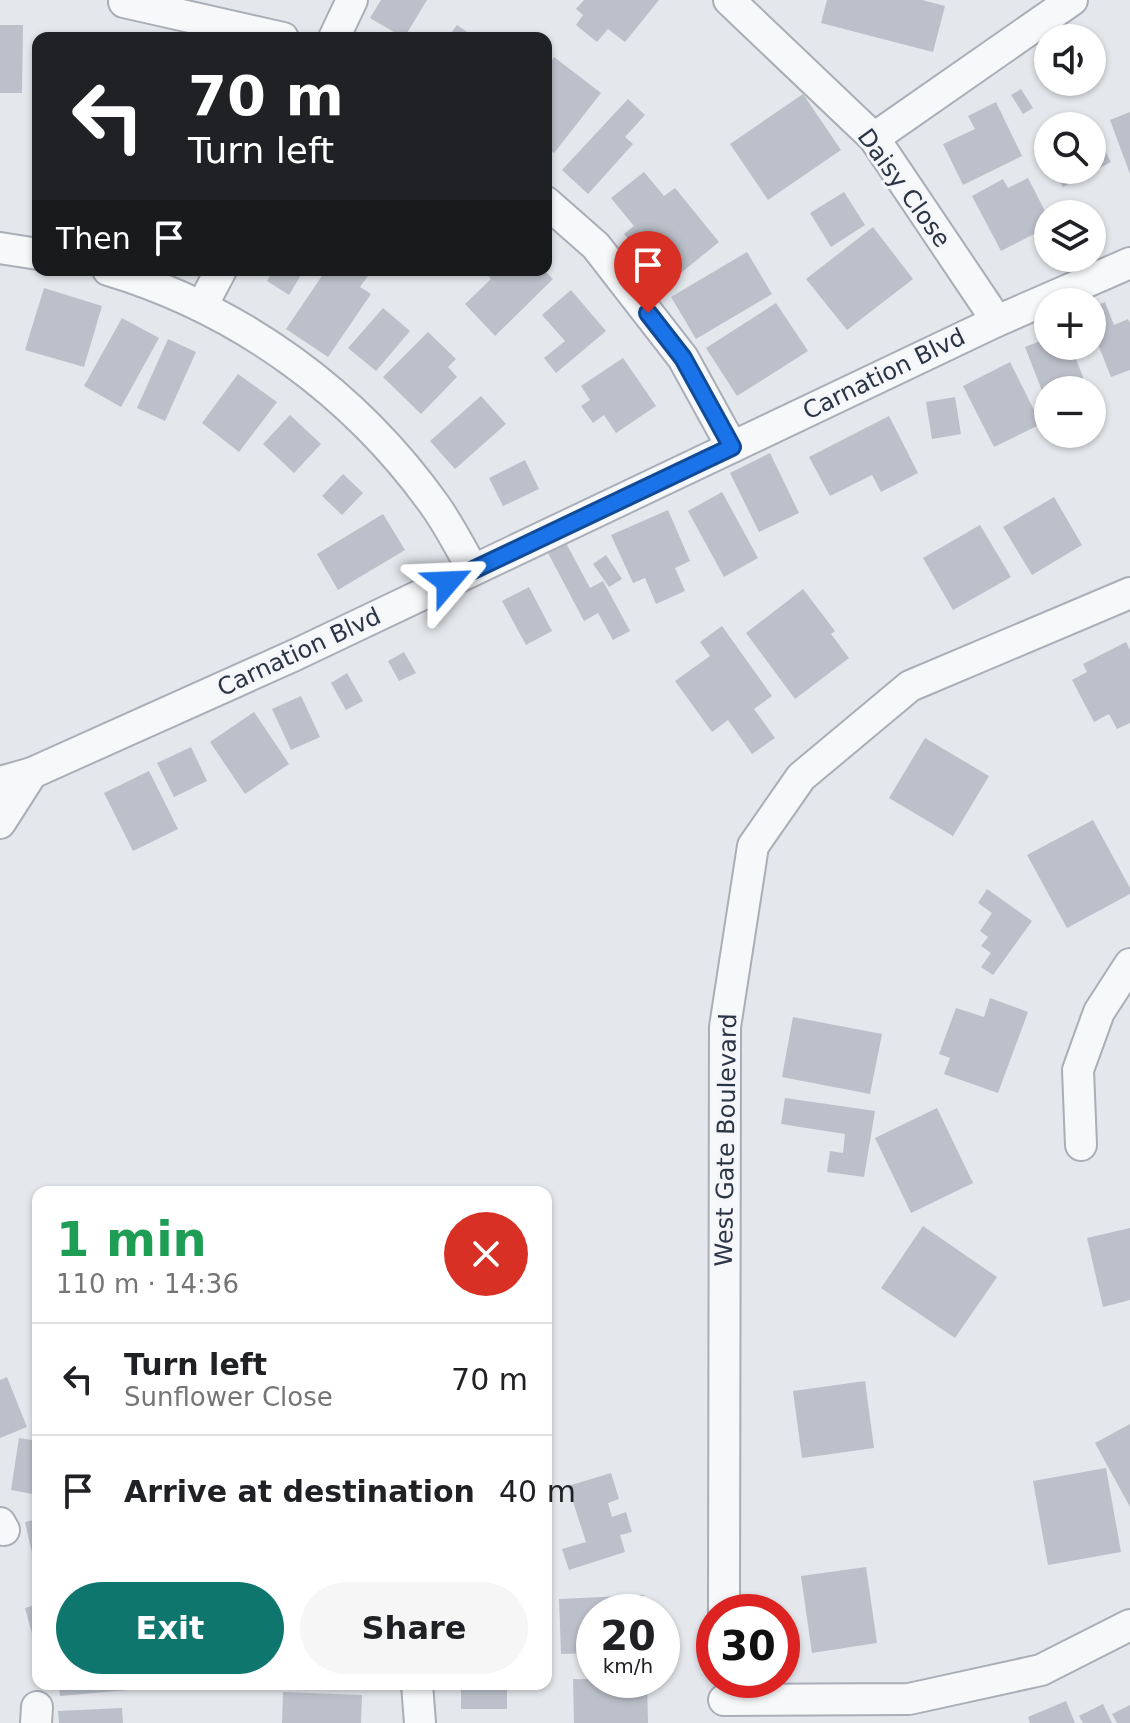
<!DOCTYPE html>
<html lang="en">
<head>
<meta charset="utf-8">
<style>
	:root { --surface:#fff; --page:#f6f6f6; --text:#202124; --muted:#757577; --line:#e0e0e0; --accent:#0f766e }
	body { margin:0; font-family:"DejaVu Sans",sans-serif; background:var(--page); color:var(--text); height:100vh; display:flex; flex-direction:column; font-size:30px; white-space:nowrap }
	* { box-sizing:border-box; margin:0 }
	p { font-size:26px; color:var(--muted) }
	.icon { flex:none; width:44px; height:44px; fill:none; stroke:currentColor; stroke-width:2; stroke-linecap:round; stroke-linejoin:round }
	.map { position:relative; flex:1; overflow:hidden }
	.side { position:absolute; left:32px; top:1186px; width:520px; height:504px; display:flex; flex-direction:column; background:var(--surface); border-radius:16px; box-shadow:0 2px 6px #0004 }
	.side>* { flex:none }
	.top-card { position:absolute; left:32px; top:32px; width:520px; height:244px; border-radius:16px; box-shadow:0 2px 6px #0004; background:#202124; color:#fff; overflow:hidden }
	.fabs { position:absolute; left:1034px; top:24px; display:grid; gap:16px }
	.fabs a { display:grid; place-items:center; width:72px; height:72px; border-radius:50%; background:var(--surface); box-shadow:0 2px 6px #0004; font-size:40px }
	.speed { position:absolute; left:576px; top:1594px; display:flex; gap:16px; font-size:40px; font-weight:700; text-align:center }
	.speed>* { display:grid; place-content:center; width:104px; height:104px; border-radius:50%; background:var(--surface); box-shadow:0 2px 6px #0004; line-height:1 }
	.speed small { font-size:20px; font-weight:400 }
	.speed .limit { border:12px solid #d22; background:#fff; color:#111 }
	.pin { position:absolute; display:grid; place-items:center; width:68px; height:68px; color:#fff; margin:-82px -34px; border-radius:50% 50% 50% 0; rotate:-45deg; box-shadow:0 0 8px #0007 }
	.pin .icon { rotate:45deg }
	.me { position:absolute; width:88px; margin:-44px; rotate:64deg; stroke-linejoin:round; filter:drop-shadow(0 0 6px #0008) }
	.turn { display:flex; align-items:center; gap:28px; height:168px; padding:0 24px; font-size:36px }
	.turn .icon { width:104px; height:104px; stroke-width:2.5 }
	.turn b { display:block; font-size:56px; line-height:68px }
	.then { display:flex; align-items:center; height:76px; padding:0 24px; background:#0003; gap:16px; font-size:30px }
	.round { display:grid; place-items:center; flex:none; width:84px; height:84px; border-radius:42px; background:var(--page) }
	.headline { display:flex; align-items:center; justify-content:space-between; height:136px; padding:0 24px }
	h1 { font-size:48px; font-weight:700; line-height:60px; color:#1e9e55 }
	.button { display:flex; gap:16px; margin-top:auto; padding:16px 24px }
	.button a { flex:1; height:92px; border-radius:48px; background:var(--accent); color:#fff; font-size:32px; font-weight:700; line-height:92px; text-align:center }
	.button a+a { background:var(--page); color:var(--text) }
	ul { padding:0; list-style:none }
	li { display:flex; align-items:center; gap:24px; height:112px; padding:0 24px; border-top:2px solid var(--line) }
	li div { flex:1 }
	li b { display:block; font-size:30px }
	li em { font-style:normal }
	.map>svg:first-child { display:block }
	.building { fill:#bbc0ca }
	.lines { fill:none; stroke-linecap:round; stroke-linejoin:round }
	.minor-casing { stroke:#a9aeb7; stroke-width:34 }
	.minor { stroke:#f7f8fa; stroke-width:30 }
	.route-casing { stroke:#114b97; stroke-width:20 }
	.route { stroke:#1a73e8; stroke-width:14 }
	.labels { text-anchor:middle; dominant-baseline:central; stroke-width:6; stroke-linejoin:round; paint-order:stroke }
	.street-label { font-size:24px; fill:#2b3445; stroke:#f4f6f9 }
</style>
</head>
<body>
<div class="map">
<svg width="1130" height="1723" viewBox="0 0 1130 1723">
	<rect width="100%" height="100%" fill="#e4e7ec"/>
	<g class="building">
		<path d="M381,0H427L404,38L370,18Z"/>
		<path d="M584,0H659L625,42L608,29L597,42L576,25L583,15L576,9Z"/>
		<path d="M827,0H922L945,6L933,52L821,23Z"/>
		<path d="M0,25H23L22,93H0Z"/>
		<path d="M457,25L476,38H447Z"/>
		<path d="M554,57L601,93L554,153L546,147V68Z"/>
		<path d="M1021,89L1033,108L1023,114L1011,95Z"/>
		<path d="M803,94L841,150L768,200L730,144Z"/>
		<path d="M628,99L645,115L625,137L633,144L588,194L562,170Z"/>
		<path d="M996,102L1022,156L963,185L943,144L975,129L968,116Z"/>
		<path d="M1130,112V174L1110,120Z"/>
		<path d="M1092,127L1111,162L1063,187L1054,170H1092Z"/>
		<path d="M644,172L664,196L675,188L719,242L666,285L624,234L634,226L611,198Z"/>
		<path d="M1028,178L1048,217V227L1001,251L972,196L1003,179L1008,188Z"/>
		<path d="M844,192L865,225L831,247L810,213Z"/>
		<path d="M873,227L913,279L847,330L806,279Z"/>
		<path d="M747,252L772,294L696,339L671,297Z"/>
		<path d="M273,270H304L289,295L267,281Z"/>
		<path d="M326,270H366L370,273L360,287L371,294L328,357L286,329Z"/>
		<path d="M483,270H544L553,279L495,336L465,304L491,279Z"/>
		<path d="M44,288L102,306L84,367L25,350Z"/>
		<path d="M571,290L606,331L556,373L544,358L565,341L542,315Z"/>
		<path d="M1105,302L1114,325L1128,319L1130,323V370L1111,377L1092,329V307Z"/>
		<path d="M776,303L808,351L737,396L706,348Z"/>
		<path d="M383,308L410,331L376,371L348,348Z"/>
		<path d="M122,318L159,338L121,407L84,386Z"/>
		<path d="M428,332L456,359L448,367L457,377L421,414L383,377Z"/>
		<path d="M1048,338V346H1071L1088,390H1048V406L1025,347Z"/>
		<path d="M168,339L196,352L165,421L137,408Z"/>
		<path d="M623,358L656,406L616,433L604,415L593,423L581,406L590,400L581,386Z"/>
		<path d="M1010,362L1041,424L994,447L963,386Z"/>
		<path d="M238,374L277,402L239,452L202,423Z"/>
		<path d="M481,396L506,424L455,469L430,441Z"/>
		<path d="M955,397L961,434L932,439L926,402Z"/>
		<path d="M290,415L321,444L294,473L263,444Z"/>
		<path d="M889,416L918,473L881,492L872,475L830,496L809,457Z"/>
		<path d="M770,453L799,513L759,532L730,473Z"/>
		<path d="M525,460L539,489L503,506L489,478Z"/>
		<path d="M343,474L363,493L342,515L322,496Z"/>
		<path d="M722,492L758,558L724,577L688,511Z"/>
		<path d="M1054,497L1082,545L1032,575L1003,527Z"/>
		<path d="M668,510L690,561L675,568L685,591L656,604L645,578L633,583L611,535Z"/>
		<path d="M383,514L405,550L338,590L317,554Z"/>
		<path d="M980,525L1011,577L953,610L923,558Z"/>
		<path d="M566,543L590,588L603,581L630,631L613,640L598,613L584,621L548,553Z"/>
		<path d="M606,555L622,579L609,587L593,564Z"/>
		<path d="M529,587L552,631L526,645L502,601Z"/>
		<path d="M803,589L835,631L831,634L849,658L795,699L746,633Z"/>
		<path d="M722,626L772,696L754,709L775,738L752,754L728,720L712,732L675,681L710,656L700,642Z"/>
		<path d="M1126,642L1130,650V723L1117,729L1109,714L1094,722L1072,680L1087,672L1083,664Z"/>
		<path d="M404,652L416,673L399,681L388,661Z"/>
		<path d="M347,673L363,701L346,710L331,683Z"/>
		<path d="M301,696L320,737L291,750L272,709Z"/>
		<path d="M254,712L289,764L245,794L210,742Z"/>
		<path d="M925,738L989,776L953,836L889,798Z"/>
		<path d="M191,747L207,781L174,797L157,763Z"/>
		<path d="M149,771L178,829L133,851L104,793Z"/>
		<path d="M1093,820L1130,888V894L1067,928L1027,855Z"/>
		<path d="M987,889L1032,921L993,975L981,967L991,953L981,946L988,937L980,931L992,913L978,903Z"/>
		<path d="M990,998L1028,1012L998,1093L944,1074L950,1058L939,1054L956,1008L984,1017Z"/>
		<path d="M793,1017L882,1034L870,1094L782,1077Z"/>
		<path d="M785,1098L875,1111L864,1177L827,1172L830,1151L843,1153L845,1134L781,1124Z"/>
		<path d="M937,1108L973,1183L911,1213L875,1138Z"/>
		<path d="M923,1226L997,1277L955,1338L881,1288Z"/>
		<path d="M1130,1228V1300L1103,1307L1087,1238Z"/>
		<path d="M7,1377L27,1427L0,1438V1380Z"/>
		<path d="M865,1381L874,1448L802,1458L793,1391Z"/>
		<path d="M1130,1424V1507L1095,1443Z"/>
		<path d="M19,1438L38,1441V1495L11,1490Z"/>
		<path d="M1106,1468L1121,1552L1048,1565L1033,1481Z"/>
		<path d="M611,1473L619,1499L608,1503L612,1517L626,1512L632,1532L620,1535L625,1552L569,1570L562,1549L586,1542L568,1486Z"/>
		<path d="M38,1519V1552L32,1553L25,1522Z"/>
		<path d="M866,1567L877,1643L812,1653L801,1576Z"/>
		<path d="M644,1595L645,1612H594V1653L561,1654L559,1599Z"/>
		<path d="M38,1604V1651L37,1652L25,1608Z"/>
		<path d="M573,1679L647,1680L648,1723H574Z"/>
		<path d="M59,1684H129V1690L60,1696Z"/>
		<rect x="461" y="1684" width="46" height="25"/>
		<path d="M283,1692L362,1695L361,1723H282Z"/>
		<path d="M1066,1701L1075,1723H1030L1028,1717Z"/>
		<path d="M1103,1704L1112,1723H1083L1079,1716Z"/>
		<path d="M1130,1705V1723H1117L1112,1714Z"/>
		<path d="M122,1708L123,1723H59L58,1711Z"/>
	</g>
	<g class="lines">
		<defs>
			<g id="minor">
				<path d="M729,0L874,138L997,321"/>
				<path d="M124,2L283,38"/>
				<path d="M334,38L352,0"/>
				<path d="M874,138L1072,0"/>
				<path d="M546,202L596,246L683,358L732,447"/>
				<path d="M0,248L38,254"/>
				<path d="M108,270C241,310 356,394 436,507C450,527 461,549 473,570"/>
				<path d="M202,306L221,270"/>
				<path d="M0,782L32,773L295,655L997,321L1130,263"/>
				<path d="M0,823L32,773"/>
				<path d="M1081,1145L1078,1070L1099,1012L1130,964"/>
				<path d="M0,1523L4,1530"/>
				<path d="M724,1612L725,1027L753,846L801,777L910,686L1130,593"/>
				<path d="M417,1684L420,1723"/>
				<path d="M724,1700L909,1699L1041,1670L1130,1625"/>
				<path d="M36,1723L37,1707"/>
			</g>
		</defs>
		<use href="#minor" class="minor-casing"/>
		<use href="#minor" class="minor"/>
	</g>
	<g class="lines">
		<defs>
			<path id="route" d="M448,582L732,447L683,358L648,313"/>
		</defs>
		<use href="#route" class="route-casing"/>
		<use href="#route" class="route"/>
	</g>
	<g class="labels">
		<g class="street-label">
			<text transform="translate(904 188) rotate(54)">Daisy Close</text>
			<text transform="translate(884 374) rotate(-26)">Carnation Blvd</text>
			<text transform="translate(299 652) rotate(-25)">Carnation Blvd</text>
			<text transform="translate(726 1140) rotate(-89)">West Gate Boulevard</text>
		</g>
	</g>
</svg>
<div class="fabs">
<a><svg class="icon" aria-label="sound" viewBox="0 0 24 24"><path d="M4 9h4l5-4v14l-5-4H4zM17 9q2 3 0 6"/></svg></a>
<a><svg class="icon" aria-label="search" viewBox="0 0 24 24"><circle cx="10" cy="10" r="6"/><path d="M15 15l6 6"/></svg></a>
<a><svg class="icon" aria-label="layers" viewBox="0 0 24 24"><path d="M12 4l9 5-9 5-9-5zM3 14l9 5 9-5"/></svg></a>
<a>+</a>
<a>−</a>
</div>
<div class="speed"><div>20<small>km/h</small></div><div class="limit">30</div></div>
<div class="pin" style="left:648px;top:313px;background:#d93025"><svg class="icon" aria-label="arrive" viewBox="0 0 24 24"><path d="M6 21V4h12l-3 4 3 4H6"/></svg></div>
<svg class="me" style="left:448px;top:582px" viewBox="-20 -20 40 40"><path d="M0-17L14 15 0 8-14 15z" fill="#1a73e8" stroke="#fff" stroke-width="4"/></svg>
<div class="top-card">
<div class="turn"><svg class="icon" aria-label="left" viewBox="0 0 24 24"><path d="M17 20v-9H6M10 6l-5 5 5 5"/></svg><div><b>70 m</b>Turn left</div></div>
<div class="then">Then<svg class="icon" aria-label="arrive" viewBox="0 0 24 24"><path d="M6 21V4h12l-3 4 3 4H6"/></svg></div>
</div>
<section class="side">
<div class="headline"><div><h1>1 min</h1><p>110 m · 14:36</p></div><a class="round" style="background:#d93025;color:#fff"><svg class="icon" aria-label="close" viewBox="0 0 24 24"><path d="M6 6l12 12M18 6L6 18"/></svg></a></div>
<ul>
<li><svg class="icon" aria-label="left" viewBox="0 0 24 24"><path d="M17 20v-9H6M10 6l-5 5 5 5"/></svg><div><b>Turn left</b><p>Sunflower Close</p></div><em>70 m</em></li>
<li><svg class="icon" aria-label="arrive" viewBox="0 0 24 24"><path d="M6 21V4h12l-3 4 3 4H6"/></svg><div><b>Arrive at destination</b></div><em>40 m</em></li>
</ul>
<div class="button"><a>Exit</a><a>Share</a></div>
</section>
</div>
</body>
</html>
